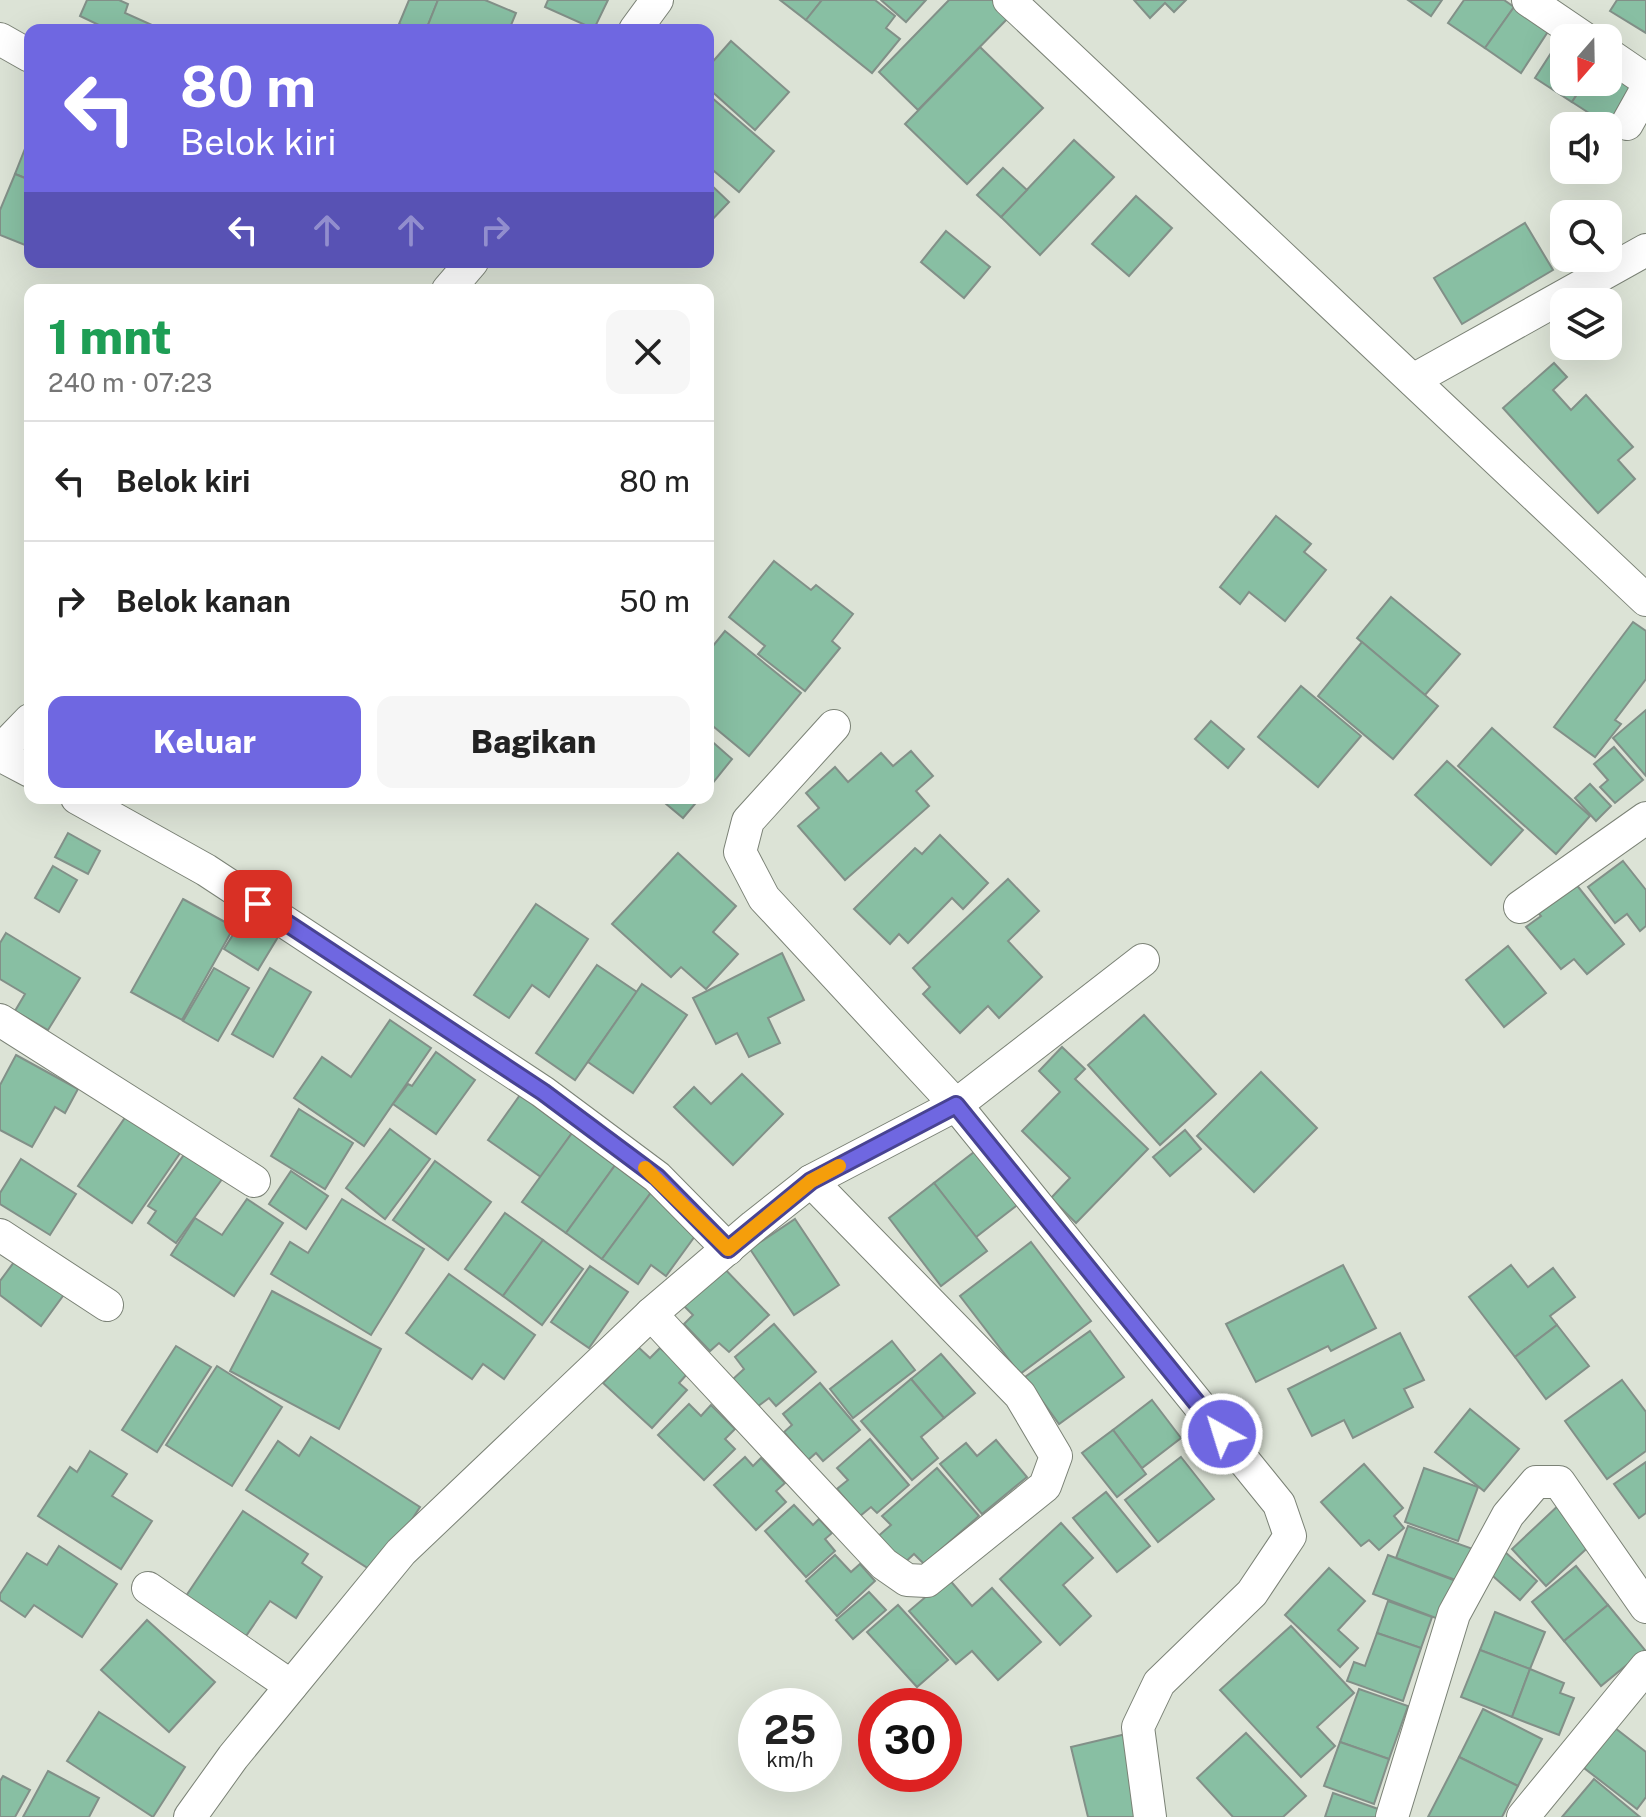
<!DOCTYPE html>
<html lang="id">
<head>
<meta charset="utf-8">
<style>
	:root { --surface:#fff; --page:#f6f6f6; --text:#222; --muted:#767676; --line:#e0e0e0; --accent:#6f67e1 }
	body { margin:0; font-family:"Public Sans",sans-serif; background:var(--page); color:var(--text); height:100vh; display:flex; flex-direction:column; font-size:30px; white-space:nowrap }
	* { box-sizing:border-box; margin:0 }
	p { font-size:26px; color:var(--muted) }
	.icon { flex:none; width:44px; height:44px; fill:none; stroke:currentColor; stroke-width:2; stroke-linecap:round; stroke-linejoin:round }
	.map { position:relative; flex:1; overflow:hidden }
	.side { position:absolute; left:24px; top:284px; width:690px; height:520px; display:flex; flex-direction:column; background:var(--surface); border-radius:16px; box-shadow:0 8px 32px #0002 }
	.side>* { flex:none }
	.top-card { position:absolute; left:24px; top:24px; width:690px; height:244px; border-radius:16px; box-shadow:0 8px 32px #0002; background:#6f67e1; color:#fff; overflow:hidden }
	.needle { width:52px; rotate:200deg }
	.fabs { position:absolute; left:1550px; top:24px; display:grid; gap:16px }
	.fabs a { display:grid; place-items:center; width:72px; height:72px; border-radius:16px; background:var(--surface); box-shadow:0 8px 32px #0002; font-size:40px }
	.speed { position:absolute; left:738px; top:1688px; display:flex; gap:16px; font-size:40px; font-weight:700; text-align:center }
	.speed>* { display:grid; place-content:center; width:104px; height:104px; border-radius:50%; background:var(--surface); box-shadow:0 8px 32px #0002; line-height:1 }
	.speed small { font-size:20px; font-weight:400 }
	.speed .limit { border:12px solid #d22; background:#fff; color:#111 }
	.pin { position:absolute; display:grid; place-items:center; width:68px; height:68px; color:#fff; margin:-34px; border-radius:16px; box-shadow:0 4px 12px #0006 }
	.me { position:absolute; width:88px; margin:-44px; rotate:321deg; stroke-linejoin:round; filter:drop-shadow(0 0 6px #0008) }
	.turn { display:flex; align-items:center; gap:28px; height:168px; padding:0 24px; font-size:36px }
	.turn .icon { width:104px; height:104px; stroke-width:2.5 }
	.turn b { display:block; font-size:56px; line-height:68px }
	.lanes { display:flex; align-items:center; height:76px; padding:0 24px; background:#0003; justify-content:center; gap:40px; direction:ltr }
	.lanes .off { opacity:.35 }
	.round { display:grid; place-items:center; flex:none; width:84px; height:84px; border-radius:16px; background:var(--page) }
	.summary { display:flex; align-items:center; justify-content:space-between; height:136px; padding:0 24px }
	h1 { font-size:48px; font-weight:800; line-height:60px; color:#1e9e55 }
	.button { display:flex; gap:16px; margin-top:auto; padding:16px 24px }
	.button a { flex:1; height:92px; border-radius:16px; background:var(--accent); color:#fff; font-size:32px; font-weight:800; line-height:92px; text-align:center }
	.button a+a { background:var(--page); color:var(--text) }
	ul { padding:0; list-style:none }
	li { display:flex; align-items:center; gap:24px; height:120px; padding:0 24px; border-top:2px solid var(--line) }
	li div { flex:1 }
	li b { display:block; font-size:30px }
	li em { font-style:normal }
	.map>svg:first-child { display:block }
	.building { fill:#88bfa3; stroke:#829088; stroke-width:2 }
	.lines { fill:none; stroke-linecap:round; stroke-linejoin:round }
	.street-casing { stroke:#7b8276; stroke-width:34 }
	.street { stroke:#fff; stroke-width:32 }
	.route-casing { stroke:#484392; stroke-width:20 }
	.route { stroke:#6f67e1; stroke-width:14 }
	.slow { stroke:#f59e0b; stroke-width:14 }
</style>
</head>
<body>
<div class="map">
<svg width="1646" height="1817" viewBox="0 0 1646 1817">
	<rect width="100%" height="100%" fill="#dce3d6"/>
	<g class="building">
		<path d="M87,0H119L128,4L125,13L163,30H99L101,26L80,16Z"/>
		<path d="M409,0H438L426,30H413L399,24Z"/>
		<path d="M438,0H485L516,13L509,30H426Z"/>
		<path d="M548,0H608L594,29L545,7Z"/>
		<path d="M780,0H822L806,20Z"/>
		<path d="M822,0H875L895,16L886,28L900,39L872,73L806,20Z"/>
		<path d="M881,0H926L906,22Z"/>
		<path d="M949,0H999L1013,13L918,110L879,72Z"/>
		<path d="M1134,0H1186L1174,12L1165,3L1150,18Z"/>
		<path d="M1408,0H1442L1431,16Z"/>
		<path d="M1464,0H1504L1514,7L1485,48L1448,23Z"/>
		<path d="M1617,0H1646V33L1610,11Z"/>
		<path d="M1514,7L1549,30L1521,73L1485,48Z"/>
		<path d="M1562,36L1564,82H1585L1572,102L1535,78Z"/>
		<path d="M731,41L789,92L755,130L708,88V67Z"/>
		<path d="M980,47L1043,108L967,184L905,124Z"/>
		<path d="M1608,66L1637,85L1609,126L1572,102L1585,82H1608Z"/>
		<path d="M711,97L774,151L739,192L708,166V100Z"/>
		<path d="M30,136V180L15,174Z"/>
		<path d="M1074,140L1114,177L1040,255L1001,217Z"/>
		<path d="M1003,168L1027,190L1001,217L977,195Z"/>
		<path d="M15,174L30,180V247L0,235V210Z"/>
		<path d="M708,182L729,202L708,224Z"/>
		<path d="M1136,196L1172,228L1129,276L1092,244Z"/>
		<path d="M1525,223L1553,270L1462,324L1434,278Z"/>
		<path d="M946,231L990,267L964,298L921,262Z"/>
		<path d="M1554,363L1567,377L1553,390L1571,410L1586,395L1633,447L1618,460L1635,479L1598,513L1503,408Z"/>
		<path d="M1276,516L1311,544L1304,552L1326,570L1285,621L1249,592L1240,604L1220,587Z"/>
		<path d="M774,561L811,590L816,585L853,614L832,641L840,648L805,691L758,654L765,646L729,617Z"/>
		<path d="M1391,597L1460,654L1425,695L1357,638Z"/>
		<path d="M1633,622L1646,631V679L1615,720L1621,724L1595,757L1554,727Z"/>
		<path d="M725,631L801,693L749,756L708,722V652Z"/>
		<path d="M1362,642L1438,706L1393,759L1318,696Z"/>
		<path d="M1301,686L1361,736L1318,787L1258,737Z"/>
		<path d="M1646,710V776L1613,738Z"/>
		<path d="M1211,721L1244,749L1228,768L1195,739Z"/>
		<path d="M1492,728L1590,816L1556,854L1458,766Z"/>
		<path d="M708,738L732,759L708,789Z"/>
		<path d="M1614,747L1643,780L1615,803L1600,787L1608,780L1594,764Z"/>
		<path d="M911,751L933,776L916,791L929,806L845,880L798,826L819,808L806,793L835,767L848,782L881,753L893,766Z"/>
		<path d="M1447,761L1523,830L1491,865L1415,795Z"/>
		<path d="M1590,784L1611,806L1596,821L1575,798Z"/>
		<path d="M659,798H700L683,818Z"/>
		<path d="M68,833L100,851L88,874L55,857Z"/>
		<path d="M940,835L988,883L963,909L952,898L908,943L899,934L890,944L854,909L915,848L922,854Z"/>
		<path d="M678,853L736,906L713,932L738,954L706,989L681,967L671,977L612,924Z"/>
		<path d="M1623,861L1646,890V926L1640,931L1627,914L1615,923L1588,887Z"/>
		<path d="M53,866L77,880L59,912L35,898Z"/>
		<path d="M1571,878L1624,944L1587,974L1574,959L1561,969L1526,927L1541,916L1534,908Z"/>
		<path d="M1008,879L1039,911L1008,941L1042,977L999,1018L988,1006L960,1033L923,994L930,987L913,968Z"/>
		<path d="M183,899L234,927L182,1020L131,992Z"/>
		<path d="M536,904L588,939L549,997L532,985L509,1018L474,995Z"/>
		<path d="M251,906L284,927L258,970L224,949Z"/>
		<path d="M6,933L80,978L48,1030L15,1011L25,994L0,979V943Z"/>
		<path d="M1508,946L1546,993L1504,1027L1466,980Z"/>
		<path d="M782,953L804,1000L768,1018L780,1043L749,1057L737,1033L716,1044L693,998Z"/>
		<path d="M597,965L637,992L575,1080L536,1053Z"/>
		<path d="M214,968L249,988L218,1041L183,1021Z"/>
		<path d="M270,968L311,992L273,1057L232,1034Z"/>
		<path d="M642,984L687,1015L633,1093L588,1062Z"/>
		<path d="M1144,1015L1216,1094L1160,1145L1088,1065Z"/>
		<path d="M390,1020L431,1048L364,1146L294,1098L322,1057L351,1077Z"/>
		<path d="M1062,1047L1085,1069L1075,1079L1148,1149L1076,1223L1051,1198L1070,1178L1022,1131L1060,1092L1039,1071Z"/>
		<path d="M436,1052L475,1080L436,1134L393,1104L408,1084L412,1086Z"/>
		<path d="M16,1055L78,1089L65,1113L55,1107L32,1147L0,1130V1085Z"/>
		<path d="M1261,1072L1317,1128L1254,1192L1197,1136Z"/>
		<path d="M742,1074L783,1114L733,1165L674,1107L694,1087L711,1104Z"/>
		<path d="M520,1095L572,1133L541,1177L488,1140Z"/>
		<path d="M133,1106L187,1143L132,1223L78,1186Z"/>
		<path d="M299,1109L353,1143L325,1189L271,1156Z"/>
		<path d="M390,1129L430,1159L385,1219L346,1188Z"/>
		<path d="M1185,1130L1201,1149L1170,1176L1153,1157Z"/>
		<path d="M572,1133L616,1164L566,1233L522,1202Z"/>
		<path d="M188,1149L225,1175L176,1243L148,1223L156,1211L148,1206Z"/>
		<path d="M978,1149L1020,1203L976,1237L934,1183Z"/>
		<path d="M21,1159L76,1194L50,1235L0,1204V1193Z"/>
		<path d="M435,1161L491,1202L448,1260L393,1220Z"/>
		<path d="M616,1164L653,1190L602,1259L566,1233Z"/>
		<path d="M291,1171L328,1196L306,1229L269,1204Z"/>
		<path d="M934,1183L987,1251L941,1286L889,1218Z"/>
		<path d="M653,1190L703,1225L666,1276L651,1265L638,1284L602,1259Z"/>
		<path d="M247,1199L283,1223L234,1296L171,1255L195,1218L222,1235Z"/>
		<path d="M342,1199L424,1249L371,1335L271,1274L290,1242L308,1253Z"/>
		<path d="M505,1213L543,1240L503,1296L465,1269Z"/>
		<path d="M795,1219L839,1285L794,1315L750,1249Z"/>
		<path d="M543,1240L583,1269L542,1325L503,1296Z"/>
		<path d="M1031,1242L1091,1321L1020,1374L960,1296Z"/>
		<path d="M20,1254L68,1289L41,1326L0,1295V1281Z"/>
		<path d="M721,1265L769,1315L729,1352L719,1343L710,1351L684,1324L693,1315L681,1303Z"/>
		<path d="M1343,1265L1376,1328L1331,1351L1328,1346L1256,1382L1226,1324Z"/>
		<path d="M1511,1265L1528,1287L1553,1268L1575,1297L1550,1316L1557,1325L1515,1357L1469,1297Z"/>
		<path d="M590,1266L628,1292L589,1348L551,1322Z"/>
		<path d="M449,1274L535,1335L504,1379L483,1364L472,1379L406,1333Z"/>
		<path d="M272,1291L381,1349L339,1429L230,1371Z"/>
		<path d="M774,1324L816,1372L776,1406L769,1398L757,1407L733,1379L744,1369L735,1357Z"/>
		<path d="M1557,1325L1589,1366L1546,1399L1515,1357Z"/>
		<path d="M1090,1331L1124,1377L1059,1424L1025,1377Z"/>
		<path d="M1400,1333L1424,1380L1404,1389L1413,1407L1353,1438L1344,1420L1312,1436L1288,1389Z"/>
		<path d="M892,1341L915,1370L853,1418L830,1389Z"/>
		<path d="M176,1346L211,1367L157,1452L122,1430Z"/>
		<path d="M637,1346L650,1358L660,1348L688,1373L679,1383L687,1390L652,1428L603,1383Z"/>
		<path d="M941,1354L975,1393L944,1418L911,1379Z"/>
		<path d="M217,1366L282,1407L232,1486L166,1445Z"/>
		<path d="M911,1379L944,1418L921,1437L938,1458L912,1480L861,1421Z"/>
		<path d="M1622,1380L1646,1412V1451L1607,1479L1565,1421Z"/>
		<path d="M820,1383L860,1430L823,1461L816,1453L808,1460L784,1432L792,1425L783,1414Z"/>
		<path d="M1152,1400L1181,1438L1142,1468L1113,1430Z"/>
		<path d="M689,1404L701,1416L711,1405L735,1429L725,1439L735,1449L704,1480L658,1435Z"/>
		<path d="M1470,1409L1519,1449L1484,1491L1435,1452Z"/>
		<path d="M1113,1430L1146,1474L1117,1497L1082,1453Z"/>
		<path d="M311,1437L420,1507L377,1574L246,1490L278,1441L299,1456Z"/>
		<path d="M870,1439L909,1485L877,1513L871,1507L860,1516L837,1489L848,1480L837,1468Z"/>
		<path d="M996,1440L1027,1477L982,1514L940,1464L966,1443L977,1456Z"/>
		<path d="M90,1451L127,1474L112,1496L152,1521L121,1569L38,1516L70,1467L77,1472Z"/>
		<path d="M745,1457L753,1466L761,1458L785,1483L776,1491L786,1502L756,1530L714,1485Z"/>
		<path d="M1181,1457L1214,1499L1158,1542L1125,1500Z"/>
		<path d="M1646,1462V1513L1639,1518L1614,1484Z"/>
		<path d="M1364,1464L1403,1508L1394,1516L1404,1528L1379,1550L1369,1540L1361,1546L1321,1502Z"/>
		<path d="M937,1468L979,1516L924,1564L914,1554L901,1566L876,1538L891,1525L882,1516Z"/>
		<path d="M1424,1468L1478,1487L1458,1541L1405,1522Z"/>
		<path d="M1106,1492L1150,1546L1117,1572L1073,1518Z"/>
		<path d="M1561,1503L1595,1541L1546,1586L1512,1549Z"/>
		<path d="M794,1505L813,1525L819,1519L832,1533L825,1539L835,1551L806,1577L765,1531Z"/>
		<path d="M243,1511L308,1554L302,1563L322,1577L296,1618L270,1601L246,1636L186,1596Z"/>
		<path d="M1061,1523L1093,1558L1063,1585L1091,1616L1060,1645L1000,1579Z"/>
		<path d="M1408,1526L1473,1549L1461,1582L1396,1558Z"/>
		<path d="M59,1546L117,1584L82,1637L34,1605L25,1617L0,1600V1594L27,1553L47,1565Z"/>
		<path d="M1504,1551L1537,1581L1520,1600L1486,1570Z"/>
		<path d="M835,1555L851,1572L860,1564L875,1581L837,1616L806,1581Z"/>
		<path d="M1388,1555L1456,1581L1441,1620L1373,1594Z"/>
		<path d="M1576,1566L1608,1605L1564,1641L1532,1602Z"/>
		<path d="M1329,1568L1365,1601L1338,1630L1358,1648L1340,1667L1285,1615Z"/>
		<path d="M948,1578L972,1606L992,1588L1041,1642L998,1680L972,1651L956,1664L909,1611Z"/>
		<path d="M869,1592L886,1610L853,1639L836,1620Z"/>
		<path d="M1388,1601L1432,1617L1421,1648L1377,1633Z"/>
		<path d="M898,1605L948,1660L917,1687L867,1632Z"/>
		<path d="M1608,1605L1645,1650L1601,1686L1564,1641Z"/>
		<path d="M1495,1612L1545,1632L1530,1669L1480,1650Z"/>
		<path d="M147,1620L215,1682L169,1732L101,1670Z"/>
		<path d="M1291,1626L1354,1693L1317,1727L1335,1746L1301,1777L1220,1690Z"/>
		<path d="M1377,1633L1421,1648L1403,1701L1347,1681L1354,1662L1365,1666Z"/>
		<path d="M1480,1650L1530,1669L1512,1717L1461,1697Z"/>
		<path d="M1530,1669L1564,1683L1560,1693L1574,1698L1559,1735L1512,1717Z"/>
		<path d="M1359,1689L1408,1706L1389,1759L1340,1742Z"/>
		<path d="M1483,1709L1542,1739L1518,1786L1459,1757Z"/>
		<path d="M99,1712L185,1767L153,1817L67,1761Z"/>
		<path d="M1615,1728L1646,1752V1797L1637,1809L1584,1768Z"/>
		<path d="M1246,1733L1306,1796L1283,1817H1233L1197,1778Z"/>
		<path d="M1126,1734L1146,1817H1088L1071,1747Z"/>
		<path d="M1340,1742L1389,1759L1374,1804L1324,1786Z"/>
		<path d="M1459,1757L1518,1786L1502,1817H1428Z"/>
		<path d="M48,1771L99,1798L89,1817H23Z"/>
		<path d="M3,1776L30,1790L15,1817H0V1781Z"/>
		<path d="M1594,1779L1640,1817H1562Z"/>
		<path d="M1333,1793L1381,1810L1379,1817H1325Z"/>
	</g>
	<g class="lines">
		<defs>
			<g id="street">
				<path d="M1009,0L1646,600"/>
				<path d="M1528,0L1584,38"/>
				<path d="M635,30L657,0"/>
				<path d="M0,39L30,56"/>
				<path d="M1608,54L1646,80"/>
				<path d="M1627,124L1646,90"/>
				<path d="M448,290L472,262"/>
				<path d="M1413,380L1646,250"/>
				<path d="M834,726L748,821L740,852L764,898L956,1105L1279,1504L1290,1536L1252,1593L1159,1683L1138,1727L1150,1817"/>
				<path d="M0,751L30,720"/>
				<path d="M0,755L30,771"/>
				<path d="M77,798L206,870L543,1092L657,1177L728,1249"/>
				<path d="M1520,907L1646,818"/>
				<path d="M0,1020L254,1181"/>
				<path d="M0,1235L107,1305"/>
				<path d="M651,1314L884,1564L907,1580L927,1581L1045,1486L1056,1456L1020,1395L811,1181"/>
				<path d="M148,1588L291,1686"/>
				<path d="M190,1817L233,1757L401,1552L651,1314L754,1226L811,1181L956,1105L1143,960"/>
				<path d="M1392,1817L1454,1614L1508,1515L1536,1482H1559L1646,1607"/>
				<path d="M1523,1817L1646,1667"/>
			</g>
		</defs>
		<use href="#street" class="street-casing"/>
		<use href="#street" class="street"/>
	</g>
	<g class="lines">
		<defs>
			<path id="route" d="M258,904L543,1092L657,1177L728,1249L811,1181L956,1105L1222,1434"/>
		</defs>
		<use href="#route" class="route-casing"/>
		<use href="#route" class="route"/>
		<path class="slow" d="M645,1168L728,1249L811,1181L839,1166"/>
	</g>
</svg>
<div class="fabs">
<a><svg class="needle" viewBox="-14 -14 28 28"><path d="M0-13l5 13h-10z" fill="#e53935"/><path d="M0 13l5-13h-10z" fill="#767676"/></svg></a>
<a><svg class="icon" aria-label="sound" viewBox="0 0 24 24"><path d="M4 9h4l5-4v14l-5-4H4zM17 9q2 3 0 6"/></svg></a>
<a><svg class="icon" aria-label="search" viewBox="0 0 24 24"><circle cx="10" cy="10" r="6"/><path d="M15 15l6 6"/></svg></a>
<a><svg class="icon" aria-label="layers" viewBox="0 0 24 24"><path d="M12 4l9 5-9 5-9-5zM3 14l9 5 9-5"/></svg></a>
</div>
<div class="speed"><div>25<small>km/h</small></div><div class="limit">30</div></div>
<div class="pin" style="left:258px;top:904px;background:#d93025"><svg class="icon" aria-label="arrive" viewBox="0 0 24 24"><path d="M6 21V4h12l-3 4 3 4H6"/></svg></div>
<svg class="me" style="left:1222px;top:1434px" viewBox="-20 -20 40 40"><circle r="17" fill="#6f67e1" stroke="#fff" stroke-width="3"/><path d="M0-11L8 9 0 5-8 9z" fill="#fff"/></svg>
<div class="top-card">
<div class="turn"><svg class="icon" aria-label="left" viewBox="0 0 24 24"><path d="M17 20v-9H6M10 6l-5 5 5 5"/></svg><div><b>80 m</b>Belok kiri</div></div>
<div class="lanes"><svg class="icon" aria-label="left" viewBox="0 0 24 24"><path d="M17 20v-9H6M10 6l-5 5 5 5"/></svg><svg class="icon off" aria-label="ahead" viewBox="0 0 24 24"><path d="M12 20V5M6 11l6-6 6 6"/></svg><svg class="icon off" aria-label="ahead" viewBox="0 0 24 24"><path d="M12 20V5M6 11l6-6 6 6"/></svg><svg class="icon off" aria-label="right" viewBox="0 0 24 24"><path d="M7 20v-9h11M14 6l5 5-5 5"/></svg></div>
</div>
<section class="side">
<div class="summary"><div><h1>1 mnt</h1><p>240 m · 07:23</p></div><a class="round"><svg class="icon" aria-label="close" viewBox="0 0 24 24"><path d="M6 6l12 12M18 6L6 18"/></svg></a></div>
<ul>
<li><svg class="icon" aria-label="left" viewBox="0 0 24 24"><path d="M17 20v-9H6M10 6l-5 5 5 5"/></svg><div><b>Belok kiri</b></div><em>80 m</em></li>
<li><svg class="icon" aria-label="right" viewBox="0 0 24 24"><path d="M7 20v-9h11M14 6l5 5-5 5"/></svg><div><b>Belok kanan</b></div><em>50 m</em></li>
</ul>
<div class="button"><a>Keluar</a><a>Bagikan</a></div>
</section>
</div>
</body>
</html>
